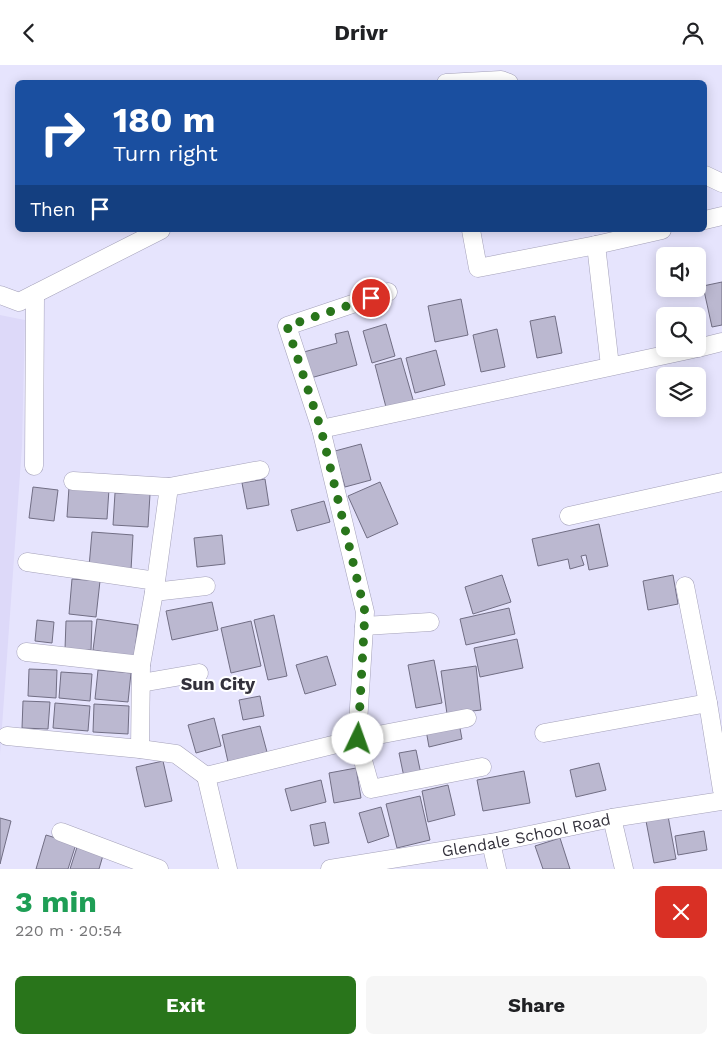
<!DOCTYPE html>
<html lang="en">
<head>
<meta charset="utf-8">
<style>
	:root { --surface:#fff; --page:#f6f6f6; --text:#202124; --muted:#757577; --accent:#29751b }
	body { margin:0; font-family:"Work Sans",sans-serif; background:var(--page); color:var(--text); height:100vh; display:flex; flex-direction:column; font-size:19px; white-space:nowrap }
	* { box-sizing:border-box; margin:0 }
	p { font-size:16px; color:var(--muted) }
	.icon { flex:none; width:28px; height:28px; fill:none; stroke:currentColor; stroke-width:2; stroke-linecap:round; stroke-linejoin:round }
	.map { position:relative; height:804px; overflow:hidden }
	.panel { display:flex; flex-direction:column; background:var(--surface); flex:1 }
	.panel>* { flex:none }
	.hud { position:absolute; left:15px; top:15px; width:692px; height:152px; border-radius:8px; box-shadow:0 2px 12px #0003; background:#1a4fa0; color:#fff; overflow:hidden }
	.fabs { position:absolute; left:656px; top:182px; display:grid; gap:10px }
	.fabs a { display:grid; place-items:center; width:50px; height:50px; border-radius:8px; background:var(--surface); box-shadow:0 2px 12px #0003; font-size:25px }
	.pin { position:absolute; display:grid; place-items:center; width:42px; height:42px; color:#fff; margin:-21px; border:2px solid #fff; border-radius:50%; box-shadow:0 1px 5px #0007 }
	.me { position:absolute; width:55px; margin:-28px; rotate:3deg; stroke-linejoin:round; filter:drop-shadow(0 0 4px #0008) }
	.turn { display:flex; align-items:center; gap:18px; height:105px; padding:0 15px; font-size:22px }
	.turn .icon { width:65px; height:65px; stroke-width:2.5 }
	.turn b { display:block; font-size:35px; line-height:42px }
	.then { display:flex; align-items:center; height:48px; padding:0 15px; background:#0003; gap:10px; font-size:19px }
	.round { display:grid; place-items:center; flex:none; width:52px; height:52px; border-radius:8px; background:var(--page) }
	.overview { display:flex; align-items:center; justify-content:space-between; height:85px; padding:0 15px }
	h1 { font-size:30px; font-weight:700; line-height:38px; color:#1e9e55 }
	.button { display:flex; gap:10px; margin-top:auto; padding:10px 15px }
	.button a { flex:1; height:58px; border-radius:8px; background:var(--accent); color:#fff; font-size:20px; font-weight:700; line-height:58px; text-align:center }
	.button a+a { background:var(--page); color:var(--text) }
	header { display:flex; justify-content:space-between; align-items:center; height:65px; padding:0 15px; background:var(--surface); font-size:22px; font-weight:700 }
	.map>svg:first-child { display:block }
	.built { fill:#ddd9f9 }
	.building { fill:#bbb8d0; stroke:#716e84 }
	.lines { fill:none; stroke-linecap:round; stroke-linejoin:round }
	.minor-casing { stroke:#a4a1b9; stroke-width:19 }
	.minor { stroke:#fff; stroke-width:18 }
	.route { stroke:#29751b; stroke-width:9; stroke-dasharray:0 16.2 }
	.labels { text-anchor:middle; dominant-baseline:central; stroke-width:4; stroke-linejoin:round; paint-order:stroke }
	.street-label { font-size:16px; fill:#33313b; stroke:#fff }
	.neighbourhood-label { font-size:18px; font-weight:bold; fill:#33313b; stroke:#fff }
</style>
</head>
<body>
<header><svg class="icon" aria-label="back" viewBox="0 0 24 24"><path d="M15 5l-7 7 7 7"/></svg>Drivr<svg class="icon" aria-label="person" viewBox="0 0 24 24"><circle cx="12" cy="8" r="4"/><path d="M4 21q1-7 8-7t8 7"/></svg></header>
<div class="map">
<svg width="722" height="804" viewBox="0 0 722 804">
	<rect width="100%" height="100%" fill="#e6e4fd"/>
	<path class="built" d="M0,250L25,255L22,381L0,690Z"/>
	<g class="building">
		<path d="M722,217V260L712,262L703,221Z"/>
		<path d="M461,234L468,270L435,277L428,241Z"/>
		<path d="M555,251L562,288L537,293L530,256Z"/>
		<path d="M386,259L395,291L372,298L363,266Z"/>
		<path d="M497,264L505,302L481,307L473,270Z"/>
		<path d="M348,266L357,300L307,314L300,288L337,278L335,269Z"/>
		<path d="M436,285L445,320L415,328L406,293Z"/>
		<path d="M401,293L414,338L387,346L375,300Z"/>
		<path d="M361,379L371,415L345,422L335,386Z"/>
		<path d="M265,414L269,440L247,444L242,418Z"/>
		<path d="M380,417L398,459L367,473L348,431Z"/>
		<path d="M33,422L58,425L54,456L29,453Z"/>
		<path d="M69,422L109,424L107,454L67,452Z"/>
		<path d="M115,428L150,429L148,462L113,460Z"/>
		<path d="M324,436L330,457L297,466L291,445Z"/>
		<path d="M599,459L608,501L589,505L586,490L581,491L584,500L570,504L568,494L538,501L532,474Z"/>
		<path d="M92,467L133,470L131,505L89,502Z"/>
		<path d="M222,470L225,499L197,502L194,473Z"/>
		<path d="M502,510L511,537L473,549L465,522Z"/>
		<path d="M673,510L678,539L648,545L643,516Z"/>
		<path d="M72,514L100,516L96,552L69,549Z"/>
		<path d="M212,537L218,565L172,575L166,546Z"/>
		<path d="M509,543L515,569L466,580L460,554Z"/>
		<path d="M274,550L287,611L268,615L254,555Z"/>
		<path d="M97,554L138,560L134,592L93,585Z"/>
		<path d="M37,555L54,557L52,578L35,576Z"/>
		<path d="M66,556H92L91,585L65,584Z"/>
		<path d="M251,556L261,601L231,608L221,563Z"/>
		<path d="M517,574L523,603L480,612L474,583Z"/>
		<path d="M327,591L336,620L305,629L296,600Z"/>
		<path d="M434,595L442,638L416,643L408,600Z"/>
		<path d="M476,601L481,645L447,649L441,606Z"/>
		<path d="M29,604L57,605L56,633L28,631Z"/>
		<path d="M98,605L131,608L128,637L95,634Z"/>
		<path d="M61,607L92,609L90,636L59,633Z"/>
		<path d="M260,631L264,651L243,655L239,635Z"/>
		<path d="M23,636L50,637L48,664L22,663Z"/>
		<path d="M55,638L90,641L88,666L53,663Z"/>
		<path d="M94,639L129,641L128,669L93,667Z"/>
		<path d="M214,653L221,681L196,688L188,660Z"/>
		<path d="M459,658L462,674L429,682L426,665Z"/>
		<path d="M260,661L267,687L228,697L222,670Z"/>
		<path d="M416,685L422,714L405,717L399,688Z"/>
		<path d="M163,696L172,736L145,742L136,702Z"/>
		<path d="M599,698L606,725L576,732L570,705Z"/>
		<path d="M356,703L361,733L334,738L329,708Z"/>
		<path d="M524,706L530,738L483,746L477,715Z"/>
		<path d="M321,715L326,737L291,746L285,724Z"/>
		<path d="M448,720L455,750L428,757L422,726Z"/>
		<path d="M420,731L430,775L397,783L386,739Z"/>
		<path d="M381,742L389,771L368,778L359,748Z"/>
		<path d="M668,751L676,794L654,798L646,756Z"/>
		<path d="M0,753L11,756L0,799Z"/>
		<path d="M325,757L329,778L314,781L310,760Z"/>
		<path d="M704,766L707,785L678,790L675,771Z"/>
		<path d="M46,770L76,779L68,804H36Z"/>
		<path d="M560,773L570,804H543L535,781Z"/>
		<path d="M78,779L104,787L99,804H70Z"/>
	</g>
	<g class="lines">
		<defs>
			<g id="minor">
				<path d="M446,18L501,15L509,18"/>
				<path d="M705,110L722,118"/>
				<path d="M705,155L722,151"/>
				<path d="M471,165L478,203L596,180L662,165"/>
				<path d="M596,180L610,301"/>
				<path d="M388,227L287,261L321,364L365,547L357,674L371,724L482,702"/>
				<path d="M0,230L19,237L161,165"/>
				<path d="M698,283L722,277"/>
				<path d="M321,364L693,284"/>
				<path d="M34,401L35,229"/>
				<path d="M73,416L169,422L260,405"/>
				<path d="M569,451L722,417"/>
				<path d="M27,497L156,516"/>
				<path d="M685,521L708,638L722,725"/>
				<path d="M154,527L206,521"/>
				<path d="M364,561L430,557"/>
				<path d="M26,587L141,600"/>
				<path d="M141,618L199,608"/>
				<path d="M544,668L708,638"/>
				<path d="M7,671L140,684L176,689L206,711L357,674L467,653"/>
				<path d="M140,684L141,600L156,516L169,422"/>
				<path d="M206,711L228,804"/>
				<path d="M612,753L624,804"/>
				<path d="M61,767L159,804"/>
				<path d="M491,778L497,804"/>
				<path id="s1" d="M330,804L491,778L612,753L722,736"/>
			</g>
		</defs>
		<use href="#minor" class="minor-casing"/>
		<use href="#minor" class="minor"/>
	</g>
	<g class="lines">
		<path class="route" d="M358,674L365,547L321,364L287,261L371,233"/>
	</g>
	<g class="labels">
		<g class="street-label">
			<text stroke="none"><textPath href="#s1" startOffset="199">Glendale School Road</textPath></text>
		</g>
		<g class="neighbourhood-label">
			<text x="218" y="618">Sun City</text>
		</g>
	</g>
</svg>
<div class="fabs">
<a><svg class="icon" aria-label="sound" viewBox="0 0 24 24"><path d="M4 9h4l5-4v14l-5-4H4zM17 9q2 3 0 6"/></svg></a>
<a><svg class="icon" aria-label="search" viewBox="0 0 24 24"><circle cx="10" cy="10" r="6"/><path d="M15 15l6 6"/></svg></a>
<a><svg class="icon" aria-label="layers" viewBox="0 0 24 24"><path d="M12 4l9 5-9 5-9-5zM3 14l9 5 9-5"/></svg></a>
</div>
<div class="pin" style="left:371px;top:233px;background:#d93025"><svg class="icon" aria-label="arrive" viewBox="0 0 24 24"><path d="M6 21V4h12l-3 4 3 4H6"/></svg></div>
<svg class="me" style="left:358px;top:674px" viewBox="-20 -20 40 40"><circle r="19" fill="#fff"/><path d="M0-13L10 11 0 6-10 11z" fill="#29751b"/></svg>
<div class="hud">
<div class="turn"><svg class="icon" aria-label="right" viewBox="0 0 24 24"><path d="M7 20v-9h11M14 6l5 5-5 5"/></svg><div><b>180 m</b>Turn right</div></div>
<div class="then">Then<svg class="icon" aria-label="arrive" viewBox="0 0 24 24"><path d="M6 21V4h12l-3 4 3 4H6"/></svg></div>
</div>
</div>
<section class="panel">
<div class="overview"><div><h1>3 min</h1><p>220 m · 20:54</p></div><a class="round" style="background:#d93025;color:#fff"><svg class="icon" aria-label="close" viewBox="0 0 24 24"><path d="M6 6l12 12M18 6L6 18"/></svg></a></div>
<div class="button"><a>Exit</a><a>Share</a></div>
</section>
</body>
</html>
